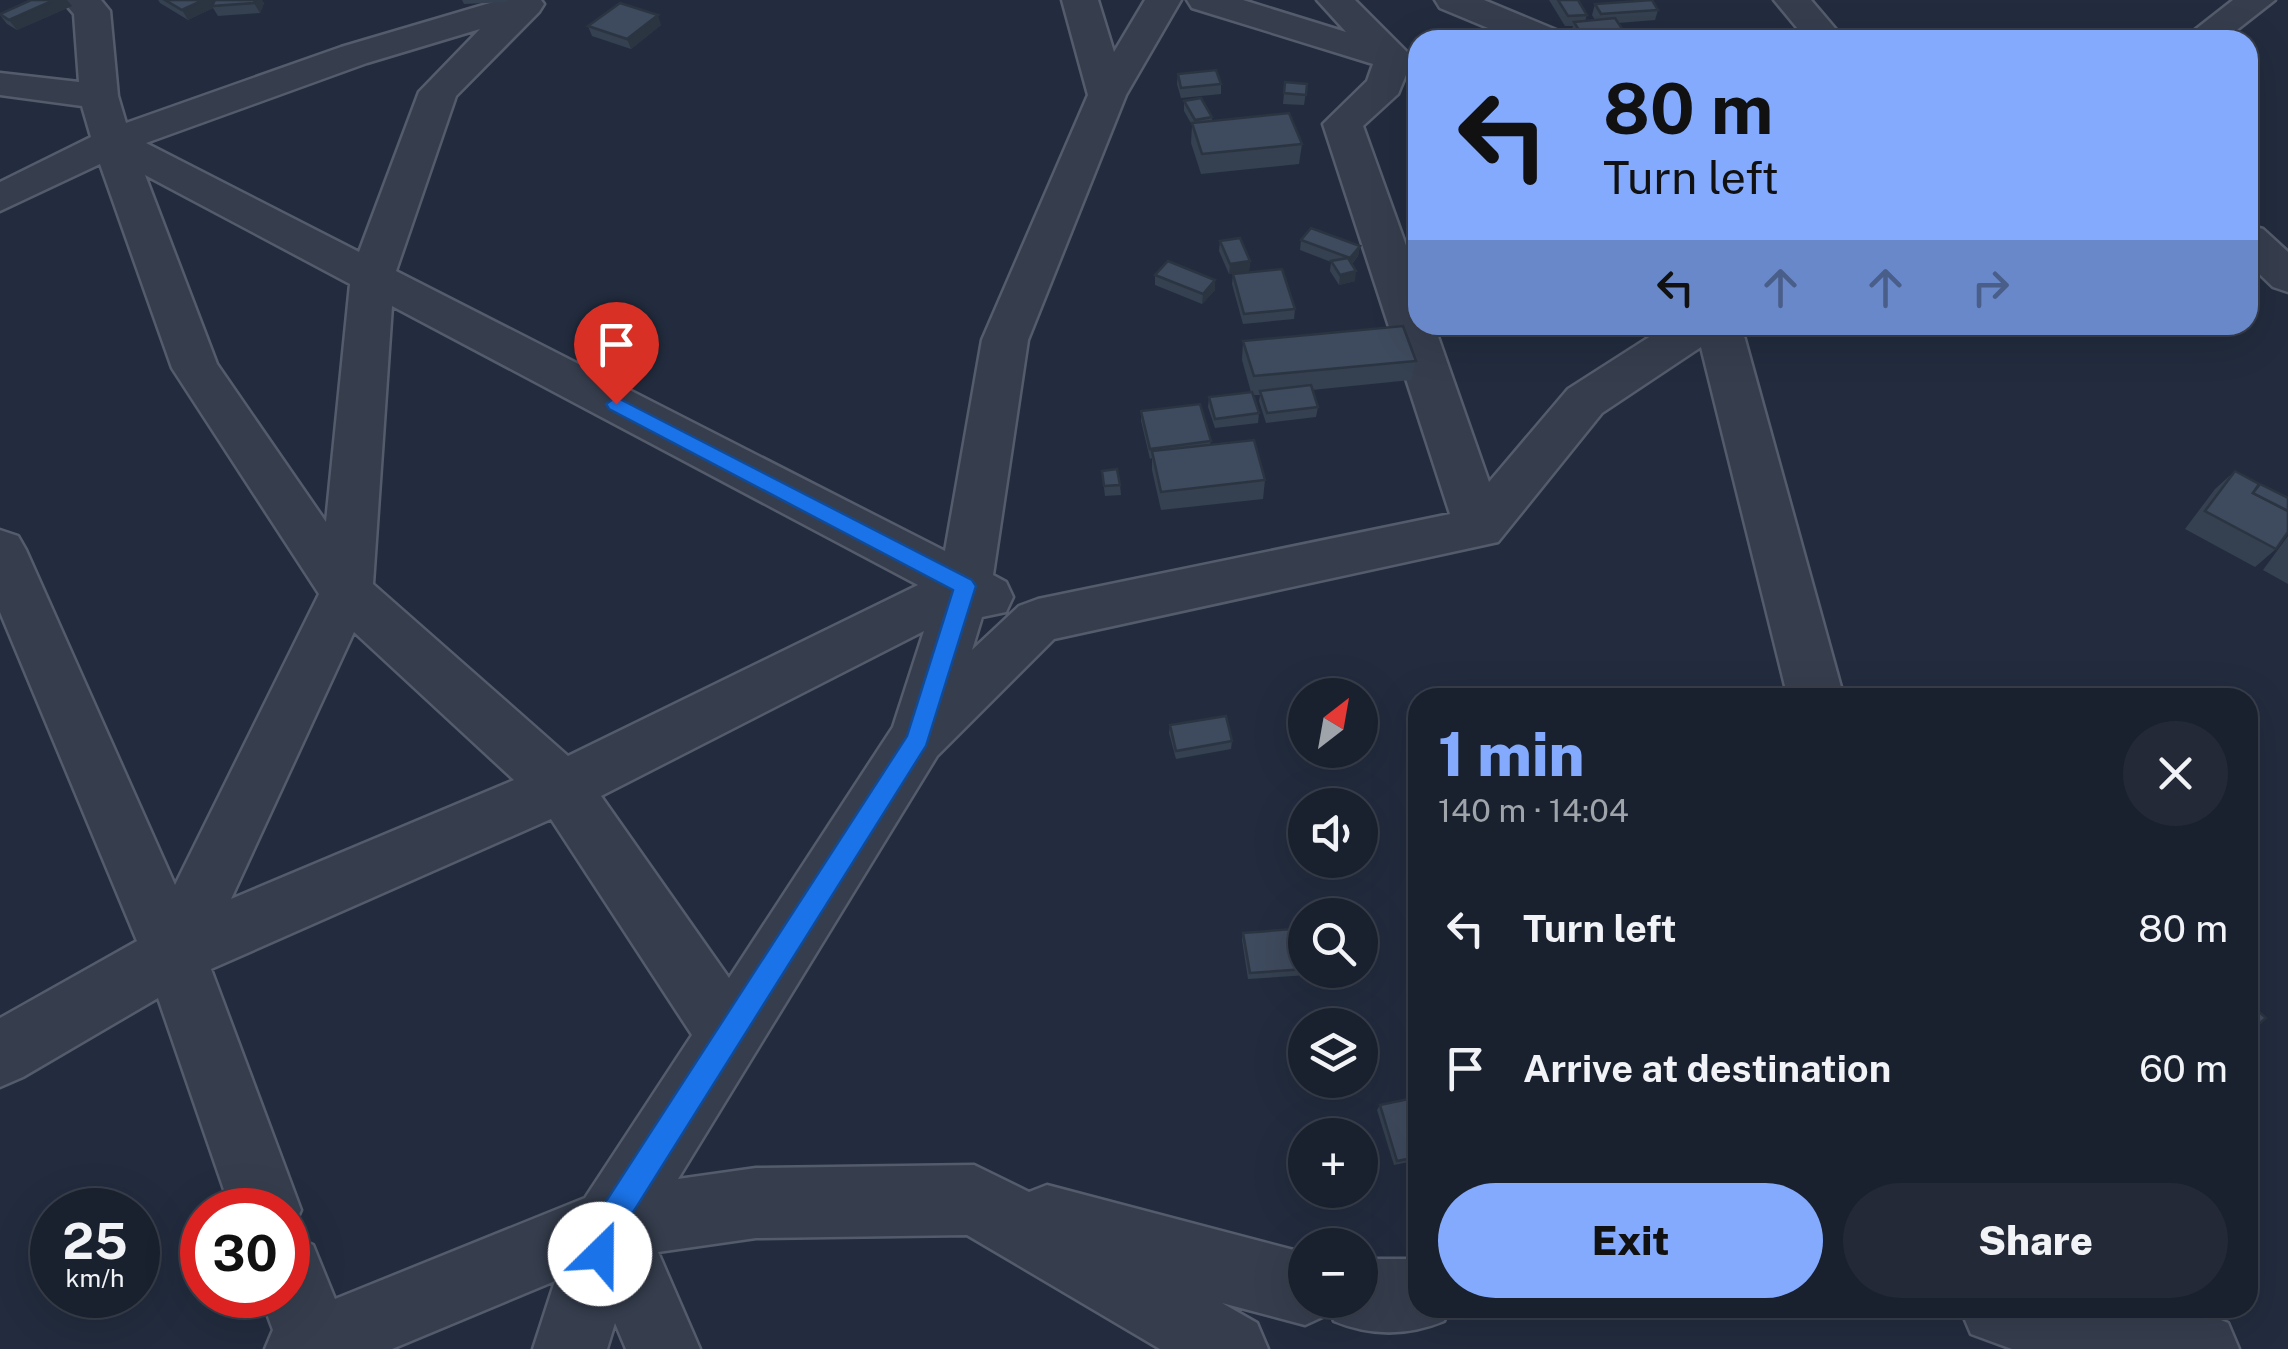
<!DOCTYPE html>
<html lang="en">
<head>
<meta charset="utf-8">
<style>
	:root { --surface:#1a212e; --page:#232936; --text:#f1f3f6; --muted:#9fa3aa; --line:#383e4a; --accent:#83aafd }
	body { margin:0; font-family:"Public Sans",sans-serif; background:var(--page); color:var(--text); height:100vh; display:flex; flex-direction:column; font-size:38px; white-space:nowrap }
	* { box-sizing:border-box; margin:0 }
	p { font-size:32px; color:var(--muted) }
	.icon { flex:none; width:55px; height:55px; fill:none; stroke:currentColor; stroke-width:2; stroke-linecap:round; stroke-linejoin:round }
	.map { position:relative; flex:1; overflow:hidden }
	.details { position:absolute; left:1408px; top:688px; width:850px; height:630px; display:flex; flex-direction:column; background:var(--surface); border-radius:30px; box-shadow:0 10px 40px #0002,0 0 0 2px var(--line) }
	.details>* { flex:none }
	.hud { position:absolute; left:1408px; top:30px; width:850px; height:305px; border-radius:30px; box-shadow:0 10px 40px #0002,0 0 0 2px var(--line); background:#83aafd; color:#111; overflow:hidden }
	.needle { width:65px; rotate:31deg }
	.fabs { position:absolute; left:1288px; top:678px; display:grid; gap:20px }
	.fabs a { display:grid; place-items:center; width:90px; height:90px; border-radius:50%; background:var(--surface); box-shadow:0 10px 40px #0002,0 0 0 2px var(--line); font-size:50px }
	.speed { position:absolute; left:30px; top:1188px; display:flex; gap:20px; font-size:50px; font-weight:700; text-align:center }
	.speed>* { display:grid; place-content:center; width:130px; height:130px; border-radius:50%; background:var(--surface); box-shadow:0 10px 40px #0002,0 0 0 2px var(--line); line-height:1 }
	.speed small { font-size:25px; font-weight:400 }
	.speed .limit { border:15px solid #d22; background:#fff; color:#111 }
	.pin { position:absolute; display:grid; place-items:center; width:85px; height:85px; color:#fff; margin:-102px -42px; border-radius:50% 50% 50% 0; rotate:-45deg; box-shadow:0 0 10px #0007 }
	.pin .icon { rotate:45deg }
	.me { position:absolute; width:110px; margin:-55px; rotate:23deg; stroke-linejoin:round; filter:drop-shadow(0 0 8px #0008) }
	.turn { display:flex; align-items:center; gap:35px; height:210px; padding:0 30px; font-size:45px }
	.turn .icon { width:130px; height:130px; stroke-width:2.5 }
	.turn b { display:block; font-size:70px; line-height:85px }
	.lanes { display:flex; align-items:center; height:95px; padding:0 30px; background:#0003; justify-content:center; gap:50px; direction:ltr }
	.lanes .off { opacity:.35 }
	.round { display:grid; place-items:center; flex:none; width:105px; height:105px; border-radius:52px; background:var(--page) }
	.headline { display:flex; align-items:center; justify-content:space-between; height:170px; padding:0 30px }
	h1 { font-size:60px; font-weight:800; line-height:75px; color:var(--accent) }
	.primary-button { display:flex; gap:20px; margin-top:auto; padding:20px 30px }
	.primary-button a { flex:1; height:115px; border-radius:60px; background:var(--accent); color:#111; font-size:40px; font-weight:800; line-height:115px; text-align:center }
	.primary-button a+a { background:var(--page); color:var(--text) }
	ul { padding:0; list-style:none }
	li { display:flex; align-items:center; gap:30px; height:140px; padding:0 30px }
	li div { flex:1 }
	li b { display:block; font-size:38px }
	li em { font-style:normal }
	.map>svg:first-child { display:block }
	.lines { fill:none; stroke-linecap:round; stroke-linejoin:round }
	.minor-casing { stroke:#545c6c; stroke-width:5 }
	.minor { fill:#363e4e; fill-rule:evenodd }
	.wall { fill:#354050 }
	.shaded-wall { fill:#2b3441 }
	.building { fill:#3e4a5d; stroke:#2b3441; stroke-width:2.5 }
	.route { fill:#1a73e8; stroke:#114b97; stroke-width:2.5 }
</style>
</head>
<body>
<div class="map">
<svg width="2288" height="1349" viewBox="0 0 2288 1349">
	<rect width="100%" height="100%" fill="#222c3e"/>
	<g class="lines">
		<defs>
			<g id="minor">
				<path d="M62,0H101L110,11L118,96L126,123L341,47L500,0H541L544,4L539,12L456,96L396,271L945,551L982,340L1088,95L1062,0H1098L1114,52L1145,0H1181L1126,95L1028,340L993,575L1006,582L1013,597L1006,612L982,617L972,650L1019,606L1038,599L1450,514L1323,124L1367,81L1373,64L1192,8L1187,0H1243L1346,32L1317,0H1355L1413,58L1398,94L1363,126L1418,279V325H1434L1489,482L1568,389L1668,325H1741L1844,698H1788L1701,347L1602,413L1498,542L1054,639L937,756L678,1179L756,1168L974,1165L1029,1192L1047,1185L1305,1253V1300H1360V1259H1418V1308H1449L1444,1321C1408,1336 1370,1336 1334,1321L1331,1313L1305,1325L1222,1303L1257,1323L1268,1349H1160L967,1235L756,1238L658,1252L700,1349H626L615,1323L607,1349H533L555,1281L392,1349H265L273,1330L260,1295H288V1210H231L158,998L23,1077L0,1087V1018L137,941L0,612V530L18,536L26,550L175,885L319,594L172,368L100,164L0,211V182L91,137L82,106L0,95V73L79,82L74,14ZM480,29L419,92L359,252L146,143L367,63ZM145,175L350,284L326,522L217,364ZM392,306L918,585L568,756L373,584ZM924,631L893,727L729,978L601,796ZM354,632L514,780L231,899ZM551,819L692,1035L585,1198L335,1299L313,1245L290,1235L301,1210L211,969Z"/>
				<path d="M1435,0H1484L1561,32L1566,40H1517L1440,8Z"/>
				<path d="M1774,0H1811L1845,40H1807Z"/>
				<path d="M2233,0H2275L2224,40H2182Z"/>
				<path d="M2248,225L2263,229L2288,252V292L2273,287L2248,263Z"/>
				<path d="M1960,1308H2163L2202,1312L2228,1323L2239,1349H2012L1971,1334Z"/>
			</g>
		</defs>
		<use href="#minor" class="minor-casing"/>
		<use href="#minor" class="minor"/>
	</g>
	<g class="wall">
		<path d="M31,0H67L72,6L17,30L7,24L0,15Z"/>
		<path d="M158,0H262L264,3L260,13L218,16L213,8L188,20L160,3Z"/>
		<path d="M462,0H508L507,2L464,4Z"/>
		<path d="M1549,0H1578L1587,15L1585,21L1595,20L1592,15L1595,4L1658,10L1655,20L1618,23L1628,38L1627,40H1576L1571,32L1573,26H1565Z"/>
		<path d="M661,25L631,49L592,36L588,26Z"/>
		<path d="M1178,74L1221,84V94L1181,98L1177,84Z"/>
		<path d="M1285,82L1307,84L1304,105L1283,104Z"/>
		<path d="M1184,101L1212,117V121L1302,144L1299,164L1201,174L1191,143L1192,125L1184,111Z"/>
		<path d="M1301,240L1360,246L1358,256L1352,264L1355,281L1339,285L1330,271L1331,262L1300,250Z"/>
		<path d="M1220,241L1250,261L1249,271L1229,274L1219,251Z"/>
		<path d="M1233,274L1295,309L1294,319L1243,324L1232,284Z"/>
		<path d="M1155,275L1215,290L1202,304L1155,285Z"/>
		<path d="M1243,341L1416,361L1411,380L1312,390L1318,407L1316,417L1266,423L1259,401L1260,395H1253L1259,413L1258,423L1215,428L1208,407L1209,397L1251,392L1242,360Z"/>
		<path d="M1141,411L1211,441L1210,445L1265,480L1263,499L1161,510L1152,470V458L1150,459L1141,421Z"/>
		<path d="M1102,471L1120,485L1121,495L1105,496Z"/>
		<path d="M2235,471L2276,549L2255,567L2185,529L2215,489Z"/>
		<path d="M2288,536V584L2263,570Z"/>
		<path d="M1170,725L1232,741L1231,749L1176,759L1169,733Z"/>
		<path d="M1305,928V970H1325L1323,974L1248,979L1242,940L1243,933Z"/>
		<path d="M1418,1097V1160L1394,1165L1377,1110L1380,1105Z"/>
	</g>
	<g class="shaded-wall">
		<path d="M54,0H67L72,6L17,30L9,20Z"/>
		<path d="M203,0H222L212,6L213,8L188,20L182,10Z"/>
		<path d="M255,0H262L264,3L260,13L254,3Z"/>
		<path d="M658,15L661,25L631,49L627,39Z"/>
		<path d="M1360,246L1358,256L1348,268L1350,258Z"/>
		<path d="M1250,261L1249,271L1229,274L1230,264Z"/>
		<path d="M1356,271L1355,281L1339,285L1340,275Z"/>
		<path d="M1215,280V290L1202,304L1203,294Z"/>
	</g>
	<g class="building">
		<path d="M31,0H54L9,20L0,14Z"/>
		<path d="M165,0H203L182,10Z"/>
		<path d="M215,0H255L254,3L212,6Z"/>
		<path d="M1558,0H1578L1587,15L1568,16Z"/>
		<path d="M1652,0L1658,10L1601,14L1595,4Z"/>
		<path d="M620,3L658,15L627,39L588,26Z"/>
		<path d="M1615,18L1628,38L1585,40L1574,22Z"/>
		<path d="M1216,70L1221,84L1181,88L1178,74Z"/>
		<path d="M1285,82L1307,84L1306,95L1284,93Z"/>
		<path d="M1201,98L1212,117L1195,120L1184,101Z"/>
		<path d="M1289,113L1302,144L1202,154L1192,123Z"/>
		<path d="M1311,228L1360,246L1350,258L1301,240Z"/>
		<path d="M1240,238L1250,261L1230,264L1220,241Z"/>
		<path d="M1348,258L1356,271L1340,275L1331,261Z"/>
		<path d="M1168,261L1215,280L1203,294L1155,275Z"/>
		<path d="M1282,269L1295,309L1244,314L1233,274Z"/>
		<path d="M1403,326L1416,361L1254,376L1243,341Z"/>
		<path d="M1311,385L1318,407L1267,413L1260,391Z"/>
		<path d="M1252,392L1259,413L1215,419L1209,397Z"/>
		<path d="M1200,404L1211,441L1150,449L1141,411Z"/>
		<path d="M1254,440L1265,480L1161,492L1152,451Z"/>
		<path d="M1117,469L1120,485L1104,486L1102,471Z"/>
		<path d="M2235,471L2259,484L2253,493L2288,511V532L2276,549L2205,511Z"/>
		<path d="M2260,484L2288,498V511L2253,493Z"/>
		<path d="M1226,716L1232,741L1176,751L1170,725Z"/>
		<path d="M1305,928V969L1250,973L1243,933Z"/>
		<path d="M2248,1002L2266,1018L2248,1033Z"/>
		<path d="M1418,1097V1157L1397,1161L1380,1105Z"/>
	</g>
	<path class="route" d="M616,397L972,580L976,586L926,746L622,1230L610,1265L600,1269L589,1265L585,1254L599,1212L907,736L953,590L609,409L606,404Z"/>
</svg>
<div class="fabs">
<a><svg class="needle" viewBox="-14 -14 28 28"><path d="M0-13l5 13h-10z" fill="#e53935"/><path d="M0 13l5-13h-10z" fill="#9fa3aa"/></svg></a>
<a><svg class="icon" aria-label="sound" viewBox="0 0 24 24"><path d="M4 9h4l5-4v14l-5-4H4zM17 9q2 3 0 6"/></svg></a>
<a><svg class="icon" aria-label="search" viewBox="0 0 24 24"><circle cx="10" cy="10" r="6"/><path d="M15 15l6 6"/></svg></a>
<a><svg class="icon" aria-label="layers" viewBox="0 0 24 24"><path d="M12 4l9 5-9 5-9-5zM3 14l9 5 9-5"/></svg></a>
<a>+</a>
<a>−</a>
</div>
<div class="speed"><div>25<small>km/h</small></div><div class="limit">30</div></div>
<div class="pin" style="left:616px;top:404px;background:#d93025"><svg class="icon" aria-label="arrive" viewBox="0 0 24 24"><path d="M6 21V4h12l-3 4 3 4H6"/></svg></div>
<svg class="me" style="left:600px;top:1254px" viewBox="-20 -20 40 40"><circle r="19" fill="#fff"/><path d="M0-13L10 11 0 6-10 11z" fill="#1a73e8"/></svg>
<div class="hud">
<div class="turn"><svg class="icon" aria-label="left" viewBox="0 0 24 24"><path d="M17 20v-9H6M10 6l-5 5 5 5"/></svg><div><b>80 m</b>Turn left</div></div>
<div class="lanes"><svg class="icon" aria-label="left" viewBox="0 0 24 24"><path d="M17 20v-9H6M10 6l-5 5 5 5"/></svg><svg class="icon off" aria-label="ahead" viewBox="0 0 24 24"><path d="M12 20V5M6 11l6-6 6 6"/></svg><svg class="icon off" aria-label="ahead" viewBox="0 0 24 24"><path d="M12 20V5M6 11l6-6 6 6"/></svg><svg class="icon off" aria-label="right" viewBox="0 0 24 24"><path d="M7 20v-9h11M14 6l5 5-5 5"/></svg></div>
</div>
<section class="details">
<div class="headline"><div><h1>1 min</h1><p>140 m · 14:04</p></div><a class="round"><svg class="icon" aria-label="close" viewBox="0 0 24 24"><path d="M6 6l12 12M18 6L6 18"/></svg></a></div>
<ul>
<li><svg class="icon" aria-label="left" viewBox="0 0 24 24"><path d="M17 20v-9H6M10 6l-5 5 5 5"/></svg><div><b>Turn left</b></div><em>80 m</em></li>
<li><svg class="icon" aria-label="arrive" viewBox="0 0 24 24"><path d="M6 21V4h12l-3 4 3 4H6"/></svg><div><b>Arrive at destination</b></div><em>60 m</em></li>
</ul>
<div class="primary-button"><a>Exit</a><a>Share</a></div>
</section>
</div>
</body>
</html>
